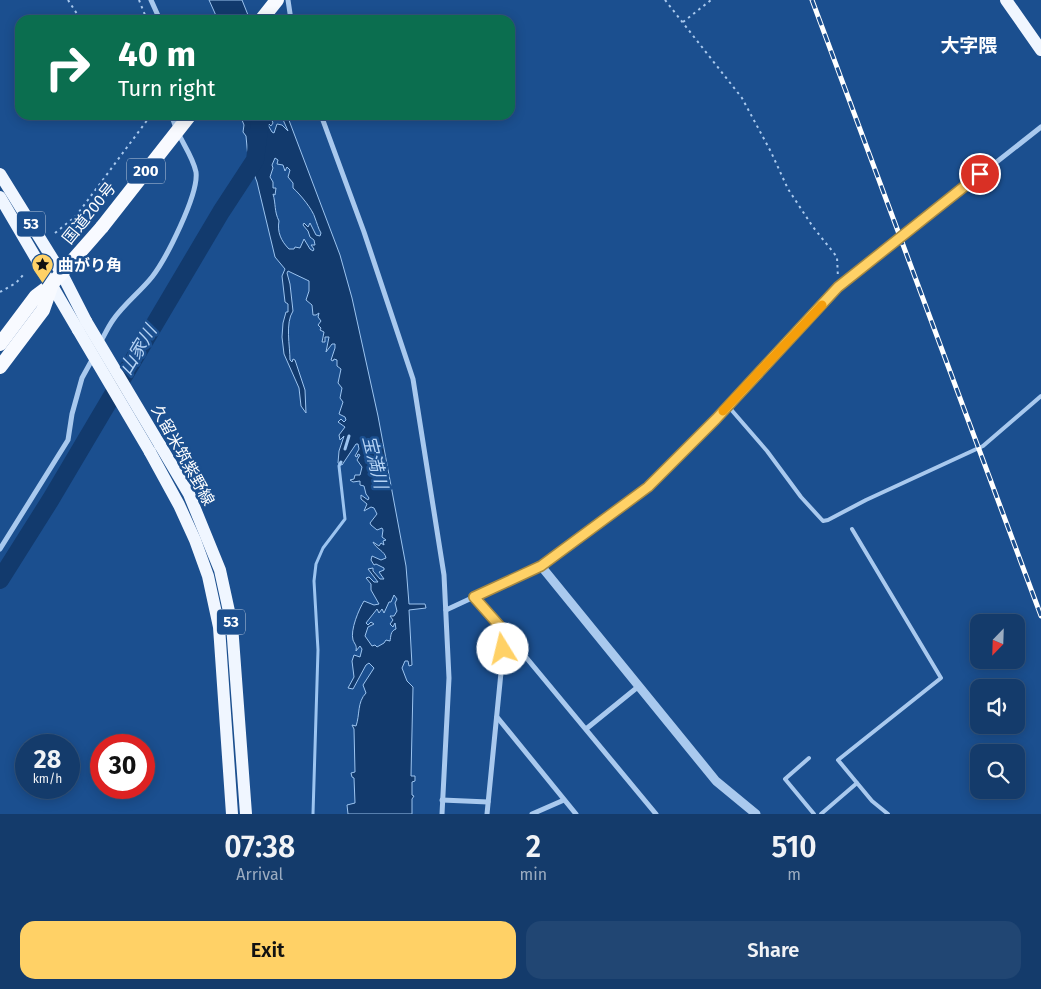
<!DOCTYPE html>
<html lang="en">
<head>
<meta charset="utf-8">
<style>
	:root { --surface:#143b6b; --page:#214673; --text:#f1f3f6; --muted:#9dadc1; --line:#33557e; --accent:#ffd166 }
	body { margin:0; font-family:"Fira Sans","Noto Sans JP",sans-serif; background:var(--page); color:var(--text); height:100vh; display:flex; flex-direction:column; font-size:19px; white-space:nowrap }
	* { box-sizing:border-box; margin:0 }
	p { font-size:16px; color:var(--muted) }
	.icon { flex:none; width:28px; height:28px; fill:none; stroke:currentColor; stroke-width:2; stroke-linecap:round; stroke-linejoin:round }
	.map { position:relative; height:814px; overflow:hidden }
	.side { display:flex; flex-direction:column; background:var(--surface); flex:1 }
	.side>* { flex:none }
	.hud { position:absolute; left:15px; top:15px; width:500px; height:105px; border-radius:15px; box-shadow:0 2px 12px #0003,0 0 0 1px var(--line); background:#0b6e4f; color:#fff; overflow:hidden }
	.needle { width:32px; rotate:203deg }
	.fabs { position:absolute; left:970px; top:614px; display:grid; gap:10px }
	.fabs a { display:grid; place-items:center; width:55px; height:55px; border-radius:10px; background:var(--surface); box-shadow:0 2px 12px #0003,0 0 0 1px var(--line); font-size:25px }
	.speed { position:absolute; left:15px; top:734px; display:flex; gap:10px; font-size:25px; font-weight:700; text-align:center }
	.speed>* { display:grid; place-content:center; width:65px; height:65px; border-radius:50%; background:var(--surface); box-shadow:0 2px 12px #0003,0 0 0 1px var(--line); line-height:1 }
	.speed small { font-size:12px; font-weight:400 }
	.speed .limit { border:8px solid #d22; background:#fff; color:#111 }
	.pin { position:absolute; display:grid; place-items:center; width:42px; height:42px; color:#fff; margin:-21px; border:2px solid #fff; border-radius:50%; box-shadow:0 1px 5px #0007 }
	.me { position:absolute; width:55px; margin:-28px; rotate:351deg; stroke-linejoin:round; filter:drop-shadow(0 0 4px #0008) }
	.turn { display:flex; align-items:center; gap:18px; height:105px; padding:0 20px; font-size:22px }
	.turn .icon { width:65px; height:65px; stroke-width:2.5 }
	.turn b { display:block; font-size:35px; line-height:42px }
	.eta { display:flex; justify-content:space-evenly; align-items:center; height:85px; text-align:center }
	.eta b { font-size:30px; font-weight:600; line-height:35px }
	.primary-button { display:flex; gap:10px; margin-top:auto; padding:10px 20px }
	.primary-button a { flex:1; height:58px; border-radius:15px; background:var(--accent); color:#111; font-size:20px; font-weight:600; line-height:58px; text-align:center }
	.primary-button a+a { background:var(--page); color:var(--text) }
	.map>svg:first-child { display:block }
	.water { fill:#123a6d; stroke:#9cc4f0; fill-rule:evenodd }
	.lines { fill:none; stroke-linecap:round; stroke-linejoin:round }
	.stream { stroke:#9cc4f0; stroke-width:3 }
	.river { stroke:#123a6d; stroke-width:18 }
	.path { stroke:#a9c9ee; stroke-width:2; stroke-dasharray:2.5 4; stroke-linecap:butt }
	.service { stroke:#a9c9ee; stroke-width:4 }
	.minor { stroke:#a9c9ee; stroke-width:5 }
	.tertiary { stroke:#a9c9ee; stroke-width:9 }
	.primary { stroke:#f0f6ff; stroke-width:12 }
	.trunk { stroke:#f8faff; stroke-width:14 }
	.rail-casing { stroke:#fff; stroke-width:5 }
	.rail { stroke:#1b4f8f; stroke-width:3; stroke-dasharray:9; stroke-linecap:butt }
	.primary-bridge { stroke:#f0f6ff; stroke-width:12 }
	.trunk-bridge { stroke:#f8faff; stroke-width:14 }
	.route-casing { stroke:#a68842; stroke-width:12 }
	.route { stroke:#ffd166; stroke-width:9 }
	.slow { stroke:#f59e0b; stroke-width:9 }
	.labels { text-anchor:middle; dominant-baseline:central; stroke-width:5; stroke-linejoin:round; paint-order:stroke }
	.shield { fill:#1b4f8f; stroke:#bbcadd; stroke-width:1 }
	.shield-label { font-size:15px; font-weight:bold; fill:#fff }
	.street-label { font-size:16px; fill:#fff; stroke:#1b4f8f }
	.poi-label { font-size:16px; font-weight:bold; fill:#fff; stroke:#1b4f8f; text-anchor:start }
	.water-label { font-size:18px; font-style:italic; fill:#b5d3f5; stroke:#1b4f8f }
	.quarter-label { font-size:19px; font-weight:bold; fill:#fff; stroke:#1b4f8f }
</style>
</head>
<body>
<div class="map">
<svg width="1041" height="814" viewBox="0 0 1041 814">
	<rect width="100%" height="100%" fill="#1b4f8f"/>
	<g class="water">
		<path d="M209,0H242L250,20H218Z"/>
		<path d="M240,115H270L273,123L271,126L269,124L268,125L272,132L274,133L277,124L282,125L288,131L281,115H287L340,255L352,298L378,416L406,566L409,604H425L426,608L409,610L412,665L409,666L408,661H405L402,668L407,681L413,687L411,776H415V781L412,782V795L414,796L412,799V814H348L347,805L355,803L354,778L352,777L351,773L355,772L354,729L352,725L356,726C360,715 357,702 366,693L363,685L374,668L369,663L366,665L353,689L348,688L354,677L352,661L354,655L360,657L362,649L360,646L356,651C357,645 355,645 353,640C350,630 359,609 364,601L374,605L379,604L371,590V584L366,578L369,577L374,582H378L368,569L373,568V571L380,579H384L379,572L384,570V568L376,564L374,565L371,560L372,556L381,560L386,558C385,551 376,549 373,542L379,546L381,543L384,545L383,541L386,540L382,537L383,530L382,528L377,530L371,525L370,523L377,514L374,508L371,507L364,511L367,504L361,499V495L368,500L369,498L366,494L364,486L360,485V481L353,482L350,480L354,479L355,475H360L362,467L357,460L360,455L358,454L357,457L355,456L359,449L358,444H356L342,465L338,463L339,451L344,436L340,440L339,435L345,427L338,422L341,419L344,422L346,420L345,417L339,414L343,402L340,398L342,388L338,383L341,369L337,366V360L334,359L333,361L331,360L335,348V344H332L326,352L329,337H325V342H322L324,332L320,330L321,328L318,325L321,321L318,317L319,313L316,315H313L312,305L306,300L309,291V281L288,271L287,273L290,284L293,311C285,323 290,346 290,360L292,362L293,359L295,360L305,390L306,413L301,406L299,388L284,354L282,337L283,323L286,312H288V304L285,302L282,276L285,269L275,257L257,182L248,158L246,136L243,132L244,125ZM275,158L278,160L277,164L283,165L285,171L287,167L290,170L288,177L293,183V188C300,194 313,210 315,218C317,223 318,228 321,233L320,236L316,235L310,223L308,227L304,223L303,225L308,231L310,237L314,240L315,245H311L314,249L313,251L310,249L304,239L300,248L295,247L294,249H289C281,241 277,232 279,221C274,211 276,204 273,194L275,195L276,188H273V182L270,177L273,168L272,165ZM394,595L397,599L395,603L397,611L394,616H390L393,620L390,624L393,627L395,623L396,629C390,631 391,637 390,641L386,640L384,643L377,647L375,645L372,646L365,636L368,627L374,624L371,622L368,625L366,623L377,609L379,613L382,609L384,613L389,602H391Z"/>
	</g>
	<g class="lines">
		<g class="stream">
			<path d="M345,449L349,436"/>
			<path d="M313,814L318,650L314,581L316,564L323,548L345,519L339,466L341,462"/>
		</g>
		<path class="river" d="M0,580L51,499L221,212L255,160L261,115"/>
		<g class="path">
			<path d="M68,0L81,20"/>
			<path d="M139,0L147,20"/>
			<path d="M665,0L742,98L771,152L788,189L813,227L837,257L838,278"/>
			<path d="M683,22L711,0"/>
			<path d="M55,233L76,216L151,115"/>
			<path d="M0,292L16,283L24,274"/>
		</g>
		<g class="service">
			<path d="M728,406L767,451L801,497L823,521L828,520L866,500L983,446L1041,396"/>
			<path d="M852,529L941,678L838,760L872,801L888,814"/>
			<path d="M809,758L785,779L814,814"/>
			<path d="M821,814L857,783"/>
		</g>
		<g class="minor">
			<path d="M151,0L160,20"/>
			<path d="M288,0L291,20"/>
			<path d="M321,115L364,232L413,379L444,575L449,678L442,814"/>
			<path d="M100,343C104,336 108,327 113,320C124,304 140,292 152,277C166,259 199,194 196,172C192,152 175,135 172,115"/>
			<path d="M0,549L68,440L72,414L82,378L93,358"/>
			<path d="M474,597L505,632L656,814"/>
			<path d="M446,610L541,566L648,487L728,406L838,287L1041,127"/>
			<path d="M497,717L576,814"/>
			<path d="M586,729L639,686"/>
			<path d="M442,800L488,802"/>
			<path d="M487,814L505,632"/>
			<path d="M532,814L564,800"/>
		</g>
		<path class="tertiary" d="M541,566L716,781L756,814"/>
		<g class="primary">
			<path d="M1006,0L1041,50"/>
			<path d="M0,174L62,274L86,321"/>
			<path d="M0,197L78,330"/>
			<path d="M160,445L189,494L220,570L232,625L246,814"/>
			<path d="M150,452L179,505L195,540L208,576L219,627L232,814"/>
		</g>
		<g class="trunk">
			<path d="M261,20L277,0"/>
			<path d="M0,344L36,296L52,284L102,227"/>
			<path d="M0,367L43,310L52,284"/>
		</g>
		<defs>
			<path id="rail" d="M812,0L1041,616"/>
		</defs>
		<use href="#rail" class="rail-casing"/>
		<use href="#rail" class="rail"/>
		<g class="primary-bridge">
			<path d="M86,321L160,445"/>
			<path d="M78,330L150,452"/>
		</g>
		<path class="trunk-bridge" d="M102,227L190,115"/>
	</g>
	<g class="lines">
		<defs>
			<path id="route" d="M503,649L505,632L474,597L541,566L648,487L716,419L838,287L980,174"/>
		</defs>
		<use href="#route" class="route-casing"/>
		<use href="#route" class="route"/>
		<path class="slow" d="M723,411L822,305"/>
	</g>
	<defs>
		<symbol id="sight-pin" viewBox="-11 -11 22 30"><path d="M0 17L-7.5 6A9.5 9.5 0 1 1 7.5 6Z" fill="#ffd166" stroke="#1b4f8f"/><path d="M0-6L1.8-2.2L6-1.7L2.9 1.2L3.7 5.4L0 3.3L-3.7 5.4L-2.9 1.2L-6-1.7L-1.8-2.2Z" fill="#111"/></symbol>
	</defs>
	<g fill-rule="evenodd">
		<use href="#sight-pin" x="30" y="252" width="25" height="34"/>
	</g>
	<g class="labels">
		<g class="shield">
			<rect x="127" y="158.5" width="38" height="25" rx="4"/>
			<rect x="17" y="211.5" width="28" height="25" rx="4"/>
			<rect x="217" y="609.5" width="28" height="25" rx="4"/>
		</g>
		<g class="shield-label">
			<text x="146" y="171">200</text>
			<text x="31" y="224">53</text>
			<text x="231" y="622">53</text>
		</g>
		<g class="street-label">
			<text transform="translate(89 213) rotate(-51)">国道200号</text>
			<text transform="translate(183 455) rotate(61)">久留米筑紫野線</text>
		</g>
		<g class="poi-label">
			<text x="58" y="265">曲がり角</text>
		</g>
		<g class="water-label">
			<text transform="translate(138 350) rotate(-59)">山家川</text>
			<text transform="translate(375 462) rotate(76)">宝満川</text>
		</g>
		<g class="quarter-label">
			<text x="969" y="45">大字隈</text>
		</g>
	</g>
</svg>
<div class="fabs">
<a><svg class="needle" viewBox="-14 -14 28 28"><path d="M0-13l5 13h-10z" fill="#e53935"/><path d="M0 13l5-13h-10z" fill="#9dadc1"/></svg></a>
<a><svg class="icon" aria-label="sound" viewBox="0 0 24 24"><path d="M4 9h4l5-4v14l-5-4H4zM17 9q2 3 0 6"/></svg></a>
<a><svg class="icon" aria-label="search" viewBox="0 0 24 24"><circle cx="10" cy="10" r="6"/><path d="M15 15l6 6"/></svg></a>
</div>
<div class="speed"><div>28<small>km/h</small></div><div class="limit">30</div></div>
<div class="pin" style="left:980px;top:174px;background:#d93025"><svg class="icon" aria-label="arrive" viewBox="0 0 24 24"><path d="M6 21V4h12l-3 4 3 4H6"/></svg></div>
<svg class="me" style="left:503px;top:649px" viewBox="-20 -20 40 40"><circle r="19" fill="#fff"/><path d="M0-13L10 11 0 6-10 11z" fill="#ffd166"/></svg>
<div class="hud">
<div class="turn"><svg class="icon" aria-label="right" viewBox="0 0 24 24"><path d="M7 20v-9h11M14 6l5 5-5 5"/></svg><div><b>40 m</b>Turn right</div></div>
</div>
</div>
<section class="side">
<div class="eta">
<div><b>07:38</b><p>Arrival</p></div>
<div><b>2</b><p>min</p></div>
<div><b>510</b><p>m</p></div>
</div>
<div class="primary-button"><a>Exit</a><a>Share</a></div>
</section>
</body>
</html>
